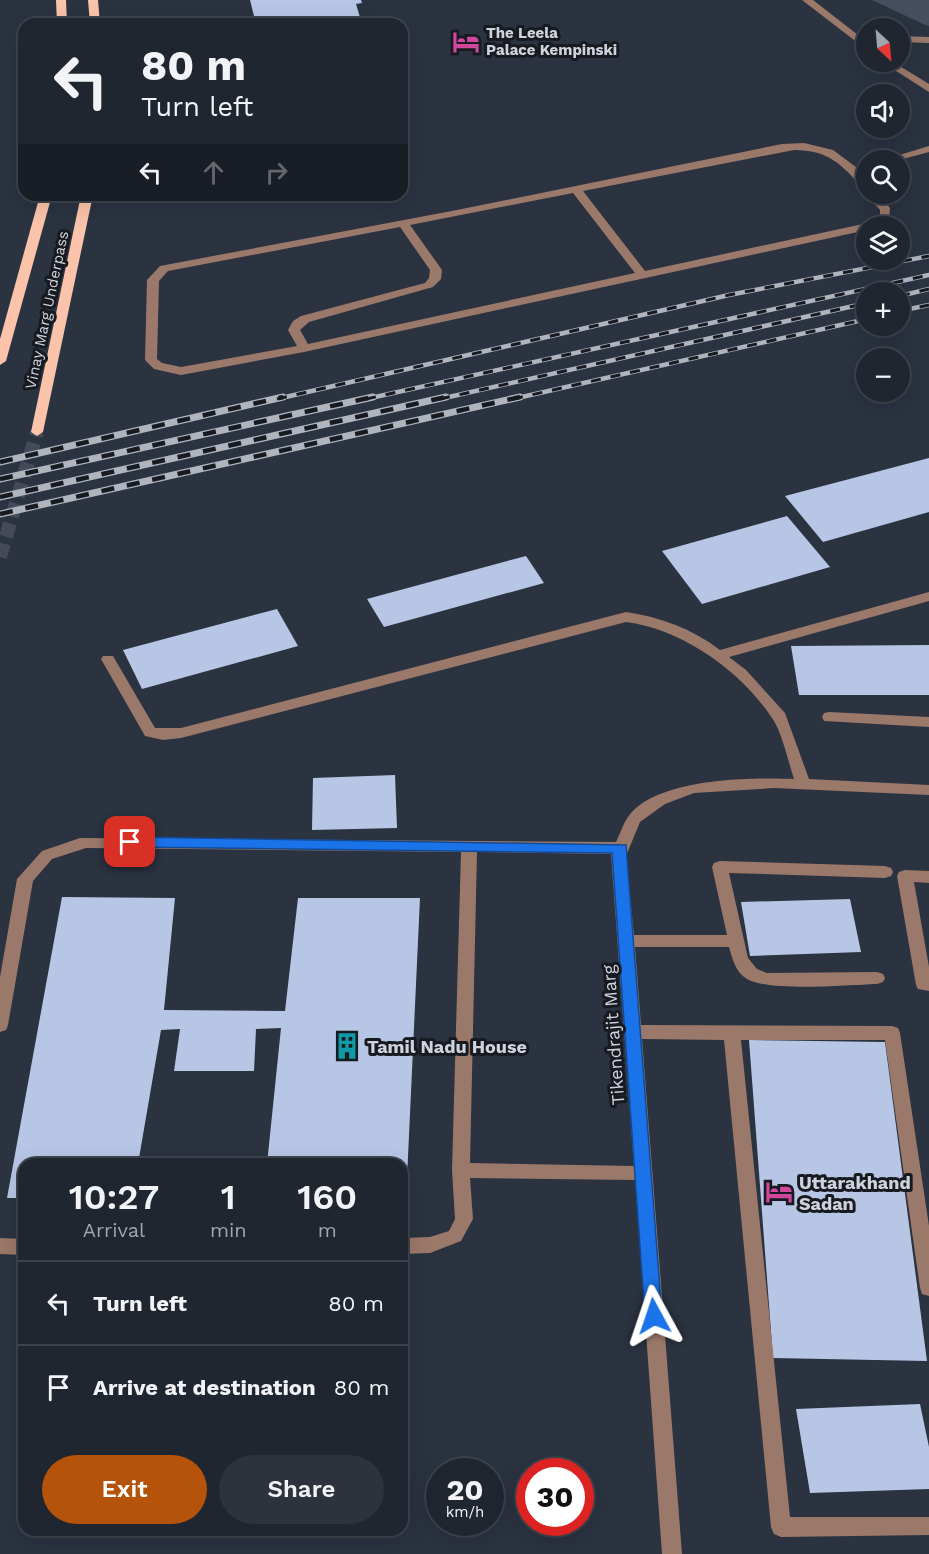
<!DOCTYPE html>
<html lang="en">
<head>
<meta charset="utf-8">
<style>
	:root { --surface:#202630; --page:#2d323c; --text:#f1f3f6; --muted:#a2a5ab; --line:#3d434c; --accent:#b45309 }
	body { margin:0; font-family:"Work Sans",sans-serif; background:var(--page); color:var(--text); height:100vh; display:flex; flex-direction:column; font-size:22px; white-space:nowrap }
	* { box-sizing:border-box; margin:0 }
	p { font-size:20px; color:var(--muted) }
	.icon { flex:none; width:33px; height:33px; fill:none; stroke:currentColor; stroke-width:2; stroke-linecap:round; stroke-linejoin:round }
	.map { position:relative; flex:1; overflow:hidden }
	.panel { position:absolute; left:18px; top:1158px; width:390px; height:378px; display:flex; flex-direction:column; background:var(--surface); border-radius:18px; box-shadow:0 6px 24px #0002,0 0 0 2px var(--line) }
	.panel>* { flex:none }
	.top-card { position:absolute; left:18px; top:18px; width:390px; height:183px; border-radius:18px; box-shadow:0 6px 24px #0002,0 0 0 2px var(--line); background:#202630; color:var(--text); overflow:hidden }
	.needle { width:39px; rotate:154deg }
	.buttons { position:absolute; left:856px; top:18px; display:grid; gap:12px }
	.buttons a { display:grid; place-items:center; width:54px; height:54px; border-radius:50%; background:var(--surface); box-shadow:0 6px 24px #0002,0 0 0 2px var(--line); font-size:30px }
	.speed { position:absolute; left:426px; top:1458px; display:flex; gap:12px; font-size:30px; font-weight:700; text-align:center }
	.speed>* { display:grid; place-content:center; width:78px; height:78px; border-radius:50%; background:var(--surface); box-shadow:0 6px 24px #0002,0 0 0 2px var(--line); line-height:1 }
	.speed small { font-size:15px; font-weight:400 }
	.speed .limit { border:9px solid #d22; background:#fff; color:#111 }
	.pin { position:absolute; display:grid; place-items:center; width:51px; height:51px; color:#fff; margin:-26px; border-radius:12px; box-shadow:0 3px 9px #0006 }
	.me { position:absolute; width:66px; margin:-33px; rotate:355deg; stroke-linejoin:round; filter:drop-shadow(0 0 4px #0008) }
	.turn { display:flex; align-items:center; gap:21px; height:126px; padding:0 24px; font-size:27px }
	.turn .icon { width:78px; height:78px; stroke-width:2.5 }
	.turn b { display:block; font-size:42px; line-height:51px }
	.lanes { display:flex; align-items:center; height:57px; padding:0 24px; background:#0003; justify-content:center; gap:30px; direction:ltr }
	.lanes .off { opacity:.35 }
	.eta { display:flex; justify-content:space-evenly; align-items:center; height:102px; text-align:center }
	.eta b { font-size:36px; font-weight:600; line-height:42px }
	.cta { display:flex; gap:12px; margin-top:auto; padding:12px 24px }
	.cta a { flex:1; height:69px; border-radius:36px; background:var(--accent); color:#fff; font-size:24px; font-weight:600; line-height:69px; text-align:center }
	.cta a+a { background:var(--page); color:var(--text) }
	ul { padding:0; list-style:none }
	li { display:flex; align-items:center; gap:18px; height:84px; padding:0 24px; border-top:2px solid var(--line) }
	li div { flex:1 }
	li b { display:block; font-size:22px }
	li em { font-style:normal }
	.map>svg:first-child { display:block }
	.green { fill:#464e60 }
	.building { fill:#b7c6e5 }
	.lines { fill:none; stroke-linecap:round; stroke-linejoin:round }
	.major-tunnel { stroke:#444a57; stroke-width:14; stroke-dasharray:14 7; stroke-linecap:butt }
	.minor { fill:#9b796a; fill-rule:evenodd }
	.major { fill:#fbc4aa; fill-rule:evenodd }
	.rail-far1-casing { stroke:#b0b4be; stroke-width:4.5 }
	.rail-casing { stroke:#b0b4be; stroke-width:7 }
	.rail-far1 { stroke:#171a20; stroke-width:3; stroke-dasharray:10; stroke-linecap:butt }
	.rail { stroke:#171a20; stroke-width:4.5; stroke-dasharray:13; stroke-linecap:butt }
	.route { fill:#1a73e8; stroke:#114b97; stroke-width:1.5 }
	.labels { text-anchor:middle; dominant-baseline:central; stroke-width:6; stroke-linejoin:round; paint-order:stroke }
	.far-poi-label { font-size:15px; font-weight:bold; fill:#cfd3dc; stroke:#171a20; text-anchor:start }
	.far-street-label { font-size:15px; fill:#cfd3dc; stroke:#171a20 }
	.street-label { font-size:18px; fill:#cfd3dc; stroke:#171a20 }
	.poi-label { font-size:18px; font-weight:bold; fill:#cfd3dc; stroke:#171a20; text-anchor:start }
</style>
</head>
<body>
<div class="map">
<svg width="929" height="1554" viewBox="0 0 929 1554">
	<rect width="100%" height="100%" fill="#2b3240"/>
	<path class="green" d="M872,0H929V26L923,24Z"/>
	<g class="building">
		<path d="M250,0H361L362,3L356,4L362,24H256Z"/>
		<path d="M929,458V512L823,542L785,496Z"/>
		<path d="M787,516L830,567L702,604L662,551Z"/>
		<path d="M526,556L544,583L384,627L367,599Z"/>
		<path d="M277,609L298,646L142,689L123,650Z"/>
		<path d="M929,645V695H799L791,646Z"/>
		<path d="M395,775L397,828L312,830L313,778Z"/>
		<path d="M62,897L175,898L164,1010L285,1011L298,898H420L406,1200H402V1164H267L281,1028L256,1029L254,1071H174L180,1029L161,1030L138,1164H24V1198H7Z"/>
		<path d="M850,899L861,952L750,956L741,902Z"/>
		<path d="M749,1040L885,1042L927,1361L773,1358Z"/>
		<path d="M920,1404L929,1447V1489L810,1493L796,1409Z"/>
	</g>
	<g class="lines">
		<path class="major-tunnel" d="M0,557L37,432"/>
		<g class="minor">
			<path d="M802,0H813L867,42V50Z"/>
			<path d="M900,36L929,37V43L900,42Z"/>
			<path d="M882,62H893L929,84V92Z"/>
			<path d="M804,143L833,150L856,167L867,164V170L861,172L867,180V190L863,189C842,164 828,150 794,150L583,191L645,271L863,224L880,216V210L868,196L866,194L867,193L878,194L890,208L889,220L876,226H867V230L304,352L181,375L154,369L145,360L147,280L160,266L457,210L782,144ZM573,193L635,273L308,344L300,330L309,322L433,287L441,279L442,270L410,225ZM400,227L430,270L429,278L425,283L301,316L293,321L288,330L297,346L181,367L162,363L157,359L159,281L168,271Z"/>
			<path d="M929,146V152L899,160H883Z"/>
			<path d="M929,592V601L729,657L746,670L785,713L809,779L929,785V795L774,788L694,793L665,804L640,822L626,856L634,935H727L712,867L714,863L720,861L885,866L891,868L893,872L891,876L885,878L729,873L748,958L757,969L767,973L877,972L883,974L885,978L883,982L877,984C847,985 770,992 747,979C736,973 732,958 729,947H635L641,1025L892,1026L898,1028L900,1033L929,1226V1296L922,1294L920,1288L885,1040H741L790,1517H929V1535L781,1537L774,1534L771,1527L724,1040L642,1039L682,1554H662L635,1180L470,1178L473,1219L461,1241L430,1253L402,1254V1238L430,1237L449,1231L455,1219L452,1170L461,852L86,848L52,859L33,881L8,1025L6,1030L0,1032V977L17,879L42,851L80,838L616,842C620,834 623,824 628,817C655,778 751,777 794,779C788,761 782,732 772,718C741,671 682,629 626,622L181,738L163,740L145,736L101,659L103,656H113L155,728H181L626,612C660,617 693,629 720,650ZM477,852L611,854L634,1166L470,1163Z"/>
			<path d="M829,712L929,717V727L824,721L822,717L824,713Z"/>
			<path d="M905,870L929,871V883L914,882L929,967V991L918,989L916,985L897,876L899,872Z"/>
			<path d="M0,1238L24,1239V1255L0,1254Z"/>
		</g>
		<g class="major">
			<path d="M56,0H66L67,24H57Z"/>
			<path d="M88,0H98L100,24H90Z"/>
			<path d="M40,195H52L6,361L0,365V339Z"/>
			<path d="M81,195H93L43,432L37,436L31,432Z"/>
		</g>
		<defs>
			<g id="rail-far1">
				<path d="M900,296L929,289"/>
				<path d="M900,311L929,305"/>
				<path d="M277,399L729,295L929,256"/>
				<path d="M366,399L929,275"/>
				<path d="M440,399L867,303"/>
				<path d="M513,399L867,319"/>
			</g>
			<g id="rail">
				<path d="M0,462L283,397"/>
				<path d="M0,479L373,397"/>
				<path d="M0,497L446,397"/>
				<path d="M0,514L520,397"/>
			</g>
		</defs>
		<use href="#rail-far1" class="rail-far1-casing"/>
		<use href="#rail" class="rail-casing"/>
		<use href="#rail-far1" class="rail-far1"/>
		<use href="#rail" class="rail"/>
	</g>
	<path class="route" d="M130,837L626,845L662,1316L660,1321L654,1323L648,1321L645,1316L612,853L130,847L123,842Z"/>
	<defs>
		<symbol id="hotel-bare" viewBox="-9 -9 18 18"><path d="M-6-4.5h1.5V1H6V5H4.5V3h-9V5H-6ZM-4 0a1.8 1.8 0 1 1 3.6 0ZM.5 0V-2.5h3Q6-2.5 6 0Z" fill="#d1479c" stroke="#171a20" stroke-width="2.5" paint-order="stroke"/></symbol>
		<symbol id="building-bare" viewBox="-9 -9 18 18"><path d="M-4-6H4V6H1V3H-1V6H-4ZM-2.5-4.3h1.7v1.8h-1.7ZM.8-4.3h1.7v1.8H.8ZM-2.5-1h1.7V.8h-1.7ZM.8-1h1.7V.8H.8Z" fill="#0f9aa8" stroke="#171a20" stroke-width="2.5" paint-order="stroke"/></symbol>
	</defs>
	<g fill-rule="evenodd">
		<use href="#hotel-bare" x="447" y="23" width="38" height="38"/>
		<use href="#building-bare" x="328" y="1027" width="38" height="38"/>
		<use href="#hotel-bare" x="760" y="1173" width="38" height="38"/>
	</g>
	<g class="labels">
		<g class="far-poi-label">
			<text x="486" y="33">The Leela<tspan x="486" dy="17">Palace Kempinski</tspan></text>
		</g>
		<g class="far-street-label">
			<text transform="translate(47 310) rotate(-78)">Vinay Marg Underpass</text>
		</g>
		<g class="street-label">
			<text transform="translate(613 1035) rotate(-94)">Tikendrajit Marg</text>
		</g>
		<g class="poi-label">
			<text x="367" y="1046">Tamil Nadu House</text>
			<text x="799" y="1182">Uttarakhand<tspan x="799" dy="21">Sadan</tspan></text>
		</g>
	</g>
</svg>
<div class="buttons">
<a><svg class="needle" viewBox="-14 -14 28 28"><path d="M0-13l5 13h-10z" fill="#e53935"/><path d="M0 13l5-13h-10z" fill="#a2a5ab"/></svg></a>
<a><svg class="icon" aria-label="sound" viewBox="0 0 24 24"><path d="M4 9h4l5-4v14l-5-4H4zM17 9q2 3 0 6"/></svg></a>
<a><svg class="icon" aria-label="search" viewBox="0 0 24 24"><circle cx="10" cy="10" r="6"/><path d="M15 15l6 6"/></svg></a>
<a><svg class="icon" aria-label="layers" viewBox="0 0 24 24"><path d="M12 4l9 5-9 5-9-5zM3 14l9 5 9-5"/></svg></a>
<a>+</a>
<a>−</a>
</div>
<div class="speed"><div>20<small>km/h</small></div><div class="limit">30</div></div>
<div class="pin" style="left:130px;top:842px;background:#d93025"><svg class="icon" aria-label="arrive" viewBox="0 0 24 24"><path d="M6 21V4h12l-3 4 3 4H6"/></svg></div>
<svg class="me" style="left:654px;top:1316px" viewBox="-20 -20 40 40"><path d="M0-17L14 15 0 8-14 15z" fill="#1a73e8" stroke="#fff" stroke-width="4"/></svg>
<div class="top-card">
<div class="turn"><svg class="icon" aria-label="left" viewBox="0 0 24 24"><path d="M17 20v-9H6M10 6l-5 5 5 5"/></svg><div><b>80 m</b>Turn left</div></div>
<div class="lanes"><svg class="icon" aria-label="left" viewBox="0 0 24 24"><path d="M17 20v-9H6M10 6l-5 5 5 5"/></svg><svg class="icon off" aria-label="ahead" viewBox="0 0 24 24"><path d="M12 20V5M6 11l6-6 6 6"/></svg><svg class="icon off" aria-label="right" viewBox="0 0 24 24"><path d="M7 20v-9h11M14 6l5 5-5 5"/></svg></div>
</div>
<section class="panel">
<div class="eta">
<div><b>10:27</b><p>Arrival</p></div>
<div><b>1</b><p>min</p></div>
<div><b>160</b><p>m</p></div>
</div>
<ul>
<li><svg class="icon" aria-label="left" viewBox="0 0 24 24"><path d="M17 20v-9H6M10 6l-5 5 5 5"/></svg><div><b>Turn left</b></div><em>80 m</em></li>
<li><svg class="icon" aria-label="arrive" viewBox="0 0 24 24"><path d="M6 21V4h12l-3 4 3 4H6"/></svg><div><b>Arrive at destination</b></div><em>80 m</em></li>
</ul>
<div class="cta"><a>Exit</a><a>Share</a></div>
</section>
</div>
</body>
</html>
